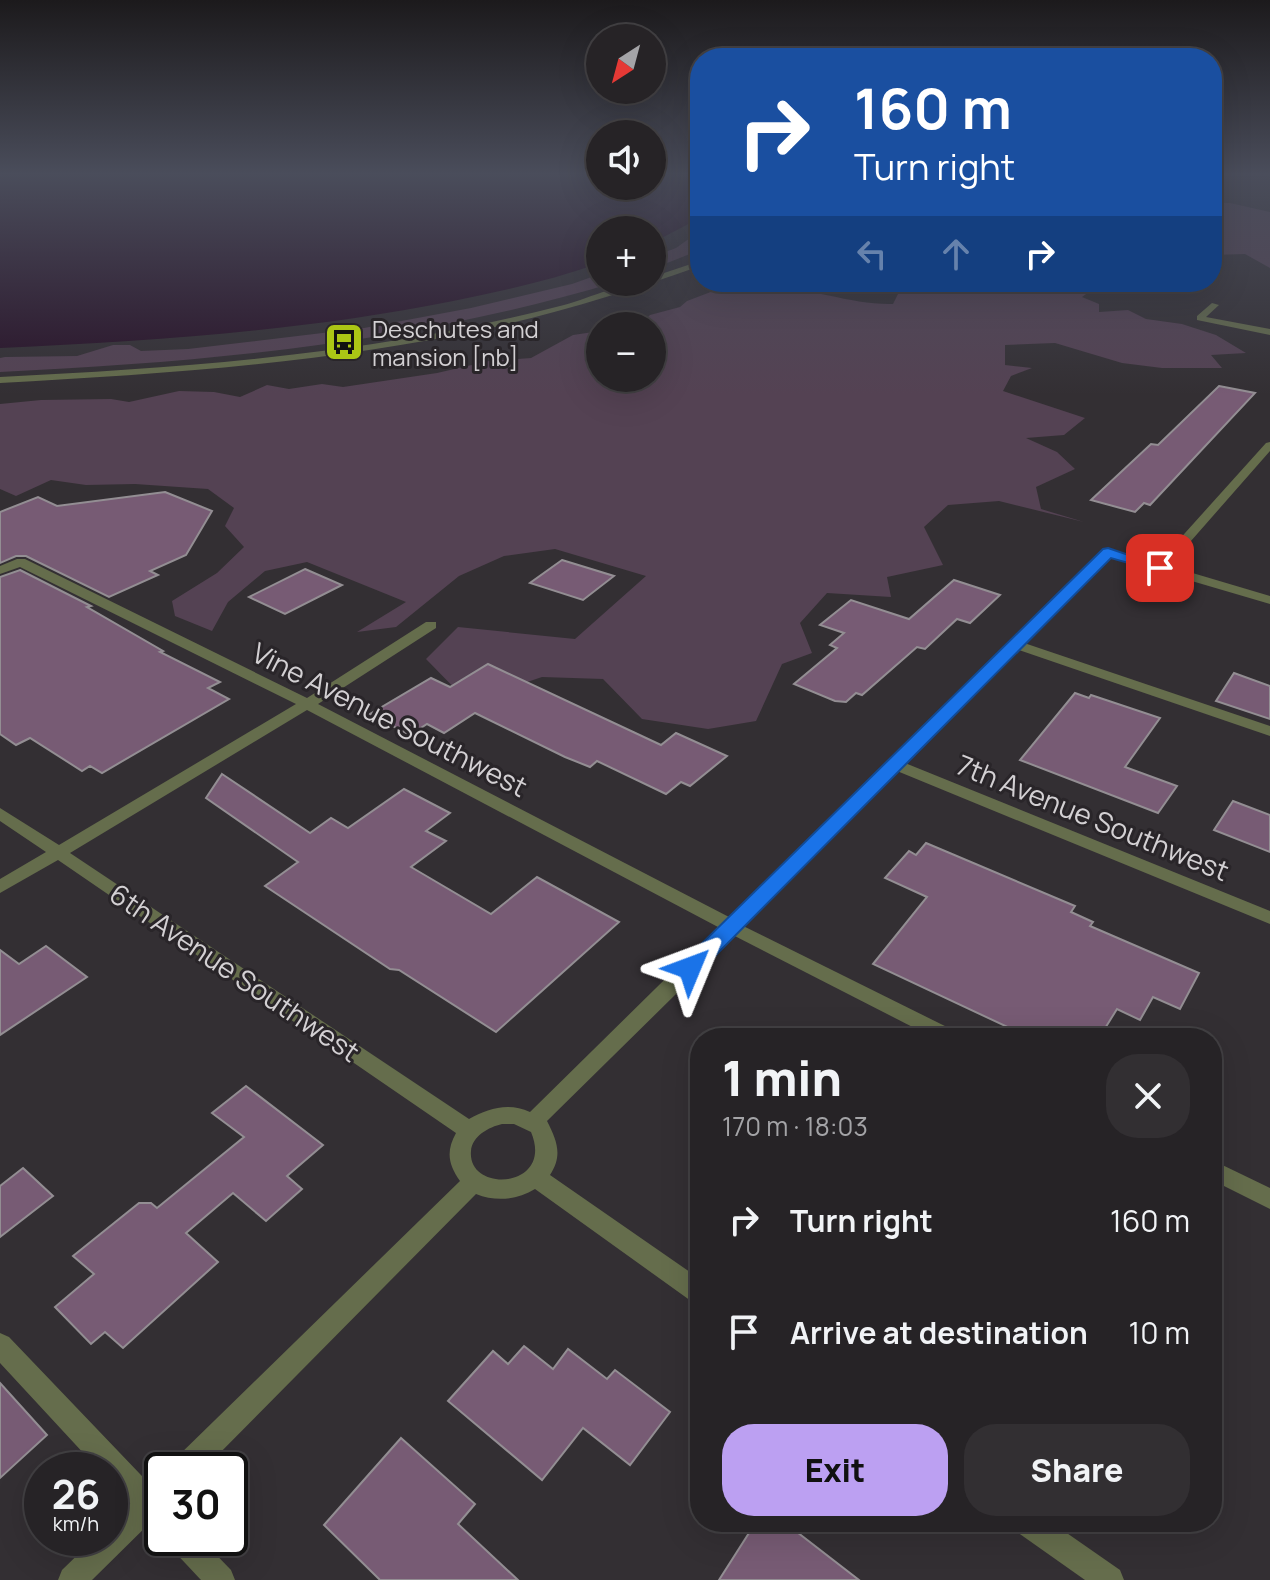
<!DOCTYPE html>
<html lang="en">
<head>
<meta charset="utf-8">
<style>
	:root { --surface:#262326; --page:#322f32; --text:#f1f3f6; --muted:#a4a4a7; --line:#424043; --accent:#bca0f2 }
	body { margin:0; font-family:Manrope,sans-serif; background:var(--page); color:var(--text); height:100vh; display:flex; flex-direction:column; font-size:30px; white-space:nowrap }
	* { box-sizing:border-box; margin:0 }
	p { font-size:26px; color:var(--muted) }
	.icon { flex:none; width:44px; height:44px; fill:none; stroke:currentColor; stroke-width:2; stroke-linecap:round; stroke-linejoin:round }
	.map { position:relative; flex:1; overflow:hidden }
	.side { position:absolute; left:690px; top:1028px; width:532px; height:504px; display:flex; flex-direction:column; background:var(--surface); border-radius:32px; box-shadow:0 8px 32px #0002,0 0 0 2px var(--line) }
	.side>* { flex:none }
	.top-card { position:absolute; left:690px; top:48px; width:532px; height:244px; border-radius:32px; box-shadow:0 8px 32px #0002,0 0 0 2px var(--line); background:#1a4fa0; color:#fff; overflow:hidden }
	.needle { width:52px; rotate:216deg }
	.buttons { position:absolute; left:586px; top:24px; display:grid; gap:16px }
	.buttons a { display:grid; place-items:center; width:80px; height:80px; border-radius:50%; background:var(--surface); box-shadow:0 8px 32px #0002,0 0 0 2px var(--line); font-size:40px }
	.speed { position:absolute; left:24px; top:1452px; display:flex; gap:16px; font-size:40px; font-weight:700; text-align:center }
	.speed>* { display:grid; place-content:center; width:104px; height:104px; border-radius:50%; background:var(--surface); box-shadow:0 8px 32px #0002,0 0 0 2px var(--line); line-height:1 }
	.speed small { font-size:20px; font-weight:400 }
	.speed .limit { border:4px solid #111; border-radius:12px; background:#fff; color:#111 }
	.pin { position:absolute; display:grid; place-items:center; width:68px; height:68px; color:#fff; margin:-34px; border-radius:16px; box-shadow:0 4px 12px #0006 }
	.me { position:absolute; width:88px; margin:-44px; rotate:46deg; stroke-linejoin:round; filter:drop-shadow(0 0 6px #0008) }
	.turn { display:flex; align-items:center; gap:28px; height:168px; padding:0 32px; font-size:36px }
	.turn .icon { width:104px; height:104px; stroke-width:2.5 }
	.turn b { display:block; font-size:56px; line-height:68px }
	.lanes { display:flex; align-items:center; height:76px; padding:0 32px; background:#0003; justify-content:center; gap:40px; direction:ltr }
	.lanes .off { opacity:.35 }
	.round { display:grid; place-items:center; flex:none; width:84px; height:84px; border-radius:32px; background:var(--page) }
	.overview { display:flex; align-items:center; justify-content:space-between; height:136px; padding:0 32px }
	h1 { font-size:48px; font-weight:800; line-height:60px }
	.primary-button { display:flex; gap:16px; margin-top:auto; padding:16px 32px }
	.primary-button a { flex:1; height:92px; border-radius:32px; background:var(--accent); color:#111; font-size:32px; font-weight:800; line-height:92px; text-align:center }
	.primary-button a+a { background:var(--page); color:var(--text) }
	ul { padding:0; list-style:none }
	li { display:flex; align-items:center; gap:24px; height:112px; padding:0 32px }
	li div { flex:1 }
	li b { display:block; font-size:30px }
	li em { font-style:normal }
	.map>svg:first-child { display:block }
	.green { fill:#544253 }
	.water { fill:#281127 }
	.building { fill:#775b74; stroke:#938e93; stroke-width:2 }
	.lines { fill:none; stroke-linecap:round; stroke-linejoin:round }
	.service { fill:#656d4c; fill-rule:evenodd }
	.minor { fill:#656d4c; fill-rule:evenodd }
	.tertiary { fill:#656d4c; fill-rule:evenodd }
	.route { fill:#1a73e8; stroke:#114b97; stroke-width:2 }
	.labels { text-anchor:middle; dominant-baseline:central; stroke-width:6; stroke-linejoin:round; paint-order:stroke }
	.far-poi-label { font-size:24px; fill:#d3d0d3; stroke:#292529; text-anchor:start }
	.street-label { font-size:28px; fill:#d3d0d3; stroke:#292529 }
</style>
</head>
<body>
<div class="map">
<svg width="1270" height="1580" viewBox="0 0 1270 1580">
	<rect width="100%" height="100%" fill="#332f33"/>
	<g class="green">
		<path d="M1212,203H1230L1270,212V268L1245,254L1212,255Z"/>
		<path d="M700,231V250L652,269V257L676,248Z"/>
		<path d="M600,274V282H616C414,343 209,362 0,372V358L5,357L77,356L113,345H130L141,351L188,349L364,328L471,308L572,284Z"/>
		<path d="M737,282H772L768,287C810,287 851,305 893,304L898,294L909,292L917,282H1094L1097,286L1082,297L1099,304V312L1128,310L1146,319L1182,324L1216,335L1246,353L1211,355L1222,368H1162L1122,363L1055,343L1005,345V365L1032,368L1011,376L1003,391L1085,418L1064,435L1026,438L1057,452L1075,469L1036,487L1041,509L1084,522L999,501L948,505L924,527L943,565L887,577L891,597L827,593L800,623L812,653L782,664L756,721L708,729L642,719L603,679L542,677L468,702L426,659L458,627L575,639L646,576L555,549L504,556L459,576L396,627L357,632L406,602L307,562L265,571L228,602L212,631L175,616L172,601L217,573L244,547L225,526L234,508L208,489L135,484L86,485L51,480L16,496L0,489V404L41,400L111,399L129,402L179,391L214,392L240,397L267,385L289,389L322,384L343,387L437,373L489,361L531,358L573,335L600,331V378H652V326H632L640,325L650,315L680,307L687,301Z"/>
	</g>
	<path class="water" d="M0,174H600V186H652V174H700V218L652,243V230H600V263C552,280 503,291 453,301C303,331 153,341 0,348Z"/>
	<g class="building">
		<path d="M1219,386L1255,393L1150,505L1144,503L1135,512L1091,500L1151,444L1158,445Z"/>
		<path d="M165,492L212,511L186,555L150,571L158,575L109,597L26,556H16L0,563V512L38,497L57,506Z"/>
		<path d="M562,560L614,576L583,600L530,583Z"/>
		<path d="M305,569L342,585L285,614L249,597Z"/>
		<path d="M20,570L91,606L87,607L163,651L160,652L220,682L208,688L229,699L102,773L90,766L82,771L30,738L16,745L0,734V577Z"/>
		<path d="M954,580L1000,595L970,623L957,619L925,649L917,647L862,695L856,693L846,702L835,701L794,684L837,648L830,645L844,633L820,625L851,600L909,619Z"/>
		<path d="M488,664L661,745L676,733L727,756L690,786L681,782L666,794L597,761L590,767L565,757L475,713L444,733L427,724L410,735L370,714L431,678L450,687Z"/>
		<path d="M1234,673L1270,686V719L1216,701Z"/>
		<path d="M1075,693L1089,698L1091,695L1160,718L1125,767L1177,786L1158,813L1020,760Z"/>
		<path d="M222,774L310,833L331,818L348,828L404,789L450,813L426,831L446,841L411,867L491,914L537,877L619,922L496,1032L399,970L390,969L265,886L298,862L206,798Z"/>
		<path d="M1233,801L1270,815V852L1214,830Z"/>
		<path d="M926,843L1075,906L1071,912L1093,922L1090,926L1199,973L1180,1009L1153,997L1140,1020L1117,1009L1099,1038H1031L873,964L927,897L885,878L909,851L916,855Z"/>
		<path d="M46,946L87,977L0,1035V950L19,964Z"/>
		<path d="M246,1086L323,1145L287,1176L302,1189L266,1221L233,1193L186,1233L218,1262L123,1348L105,1332L91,1344L55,1307L94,1274L73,1256L139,1203H151L157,1208L244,1137L212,1113Z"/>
		<path d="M23,1168L53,1196L0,1237V1186Z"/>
		<path d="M524,1346L553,1369L568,1349L607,1379L615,1370L670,1412L630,1465L583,1428L542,1480L448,1401L493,1351L508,1364Z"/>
		<path d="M0,1383L47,1435L0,1478Z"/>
		<path d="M401,1438L475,1504L458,1524L518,1580H380L324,1525Z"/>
		<path d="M756,1522H784L859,1580H719Z"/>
	</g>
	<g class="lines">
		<g class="service">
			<path d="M1015,640L1270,726V736L1010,647V641Z"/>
			<path d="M733,921L959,1033L962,1038H934L727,932L724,927L727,922Z"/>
			<path d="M1212,1160L1270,1188V1209L1212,1180Z"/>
			<path d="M0,1333L9,1337L162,1497V1531L152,1527L110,1481V1470H99L0,1363Z"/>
			<path d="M167,1538H200L231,1570L235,1580H201L171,1548Z"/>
		</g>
		<g class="minor">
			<path d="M1212,303L1219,305L1206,317L1270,329V335L1197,320V316Z"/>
			<path d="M1270,442V451L1169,566L1270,596V604L1110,557L905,763L1270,911V924L897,771L739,932L547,1121C557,1141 563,1155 550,1175L700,1279V1304L691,1301L535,1189C517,1200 496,1202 476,1194L203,1470H171L174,1460L460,1181C448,1164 446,1151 456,1133L58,860L0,893V879L46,852L0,821V808L59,845L296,704L20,567L0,574V566L17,559H25L307,698L426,622H436V628L318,704L729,917L1104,549L1108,548L1158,563L1266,443ZM307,710L718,927L530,1112C509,1102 488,1108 469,1119L70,853ZM502,1124H514L531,1132C555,1189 467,1194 471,1151C472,1136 489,1127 502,1124Z"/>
			<path d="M162,1478V1511L92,1580H58L62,1570L95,1538H110V1523L152,1482Z"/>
			<path d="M1013,1522H1051L1120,1570L1124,1580H1085L1017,1532Z"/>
		</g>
		<path class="tertiary" d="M700,261V266C632,290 562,312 490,328C329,363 164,374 0,383V377C137,370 275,361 410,338C462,329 513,318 564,305C593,297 622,282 652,282V277Z"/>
	</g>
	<linearGradient id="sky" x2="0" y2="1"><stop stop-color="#1c1a1c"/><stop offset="0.44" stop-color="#4a4d5b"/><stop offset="1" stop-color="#4a4d5b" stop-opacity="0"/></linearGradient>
	<rect width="1270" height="395" fill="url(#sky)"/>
	<path class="route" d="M1108,548L1167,568L1160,572L1111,558L698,973H683L680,968L683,962L1103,549Z"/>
	<defs>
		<symbol id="bus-square" viewBox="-11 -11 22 22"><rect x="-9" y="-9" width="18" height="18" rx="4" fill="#abc615" stroke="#292529"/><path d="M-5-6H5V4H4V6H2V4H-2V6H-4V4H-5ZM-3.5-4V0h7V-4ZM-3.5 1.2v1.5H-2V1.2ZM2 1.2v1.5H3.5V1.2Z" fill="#111"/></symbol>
	</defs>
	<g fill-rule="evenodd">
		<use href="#bus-square" x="322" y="320" width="44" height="44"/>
	</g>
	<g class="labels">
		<g class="far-poi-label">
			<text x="372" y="328">Deschutes and<tspan x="372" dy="28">mansion [nb]</tspan></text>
		</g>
		<g class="street-label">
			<text transform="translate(390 719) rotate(27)">Vine Avenue Southwest</text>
			<text transform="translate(1093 817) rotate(22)">7th Avenue Southwest</text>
			<text transform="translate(235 972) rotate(34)">6th Avenue Southwest</text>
		</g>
	</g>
</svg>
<div class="buttons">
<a><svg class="needle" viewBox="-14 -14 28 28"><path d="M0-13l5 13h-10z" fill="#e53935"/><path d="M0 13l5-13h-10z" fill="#a4a4a7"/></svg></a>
<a><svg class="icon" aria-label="sound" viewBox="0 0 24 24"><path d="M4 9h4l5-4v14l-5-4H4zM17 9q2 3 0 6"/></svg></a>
<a>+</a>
<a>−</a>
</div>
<div class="speed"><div>26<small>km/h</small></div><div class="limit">30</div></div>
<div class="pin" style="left:1160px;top:568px;background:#d93025"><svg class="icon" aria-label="arrive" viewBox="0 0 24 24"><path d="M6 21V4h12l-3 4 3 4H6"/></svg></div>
<svg class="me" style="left:690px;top:968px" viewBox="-20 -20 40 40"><path d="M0-17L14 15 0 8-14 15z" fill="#1a73e8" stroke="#fff" stroke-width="4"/></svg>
<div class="top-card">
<div class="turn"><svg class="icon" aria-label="right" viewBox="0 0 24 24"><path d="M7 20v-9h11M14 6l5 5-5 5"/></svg><div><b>160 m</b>Turn right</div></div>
<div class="lanes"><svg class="icon off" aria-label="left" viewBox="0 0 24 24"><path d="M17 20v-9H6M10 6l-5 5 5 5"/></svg><svg class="icon off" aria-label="ahead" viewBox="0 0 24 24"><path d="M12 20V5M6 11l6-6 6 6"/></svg><svg class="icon" aria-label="right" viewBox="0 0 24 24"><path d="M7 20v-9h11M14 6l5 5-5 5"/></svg></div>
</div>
<section class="side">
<div class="overview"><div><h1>1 min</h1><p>170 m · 18:03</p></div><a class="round"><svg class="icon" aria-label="close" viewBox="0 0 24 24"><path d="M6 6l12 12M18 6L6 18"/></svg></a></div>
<ul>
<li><svg class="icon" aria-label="right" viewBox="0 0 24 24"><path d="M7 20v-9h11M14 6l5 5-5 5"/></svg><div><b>Turn right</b></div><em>160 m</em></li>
<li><svg class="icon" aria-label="arrive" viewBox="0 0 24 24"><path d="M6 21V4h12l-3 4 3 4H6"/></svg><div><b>Arrive at destination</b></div><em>10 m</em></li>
</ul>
<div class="primary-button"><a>Exit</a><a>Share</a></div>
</section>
</div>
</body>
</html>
